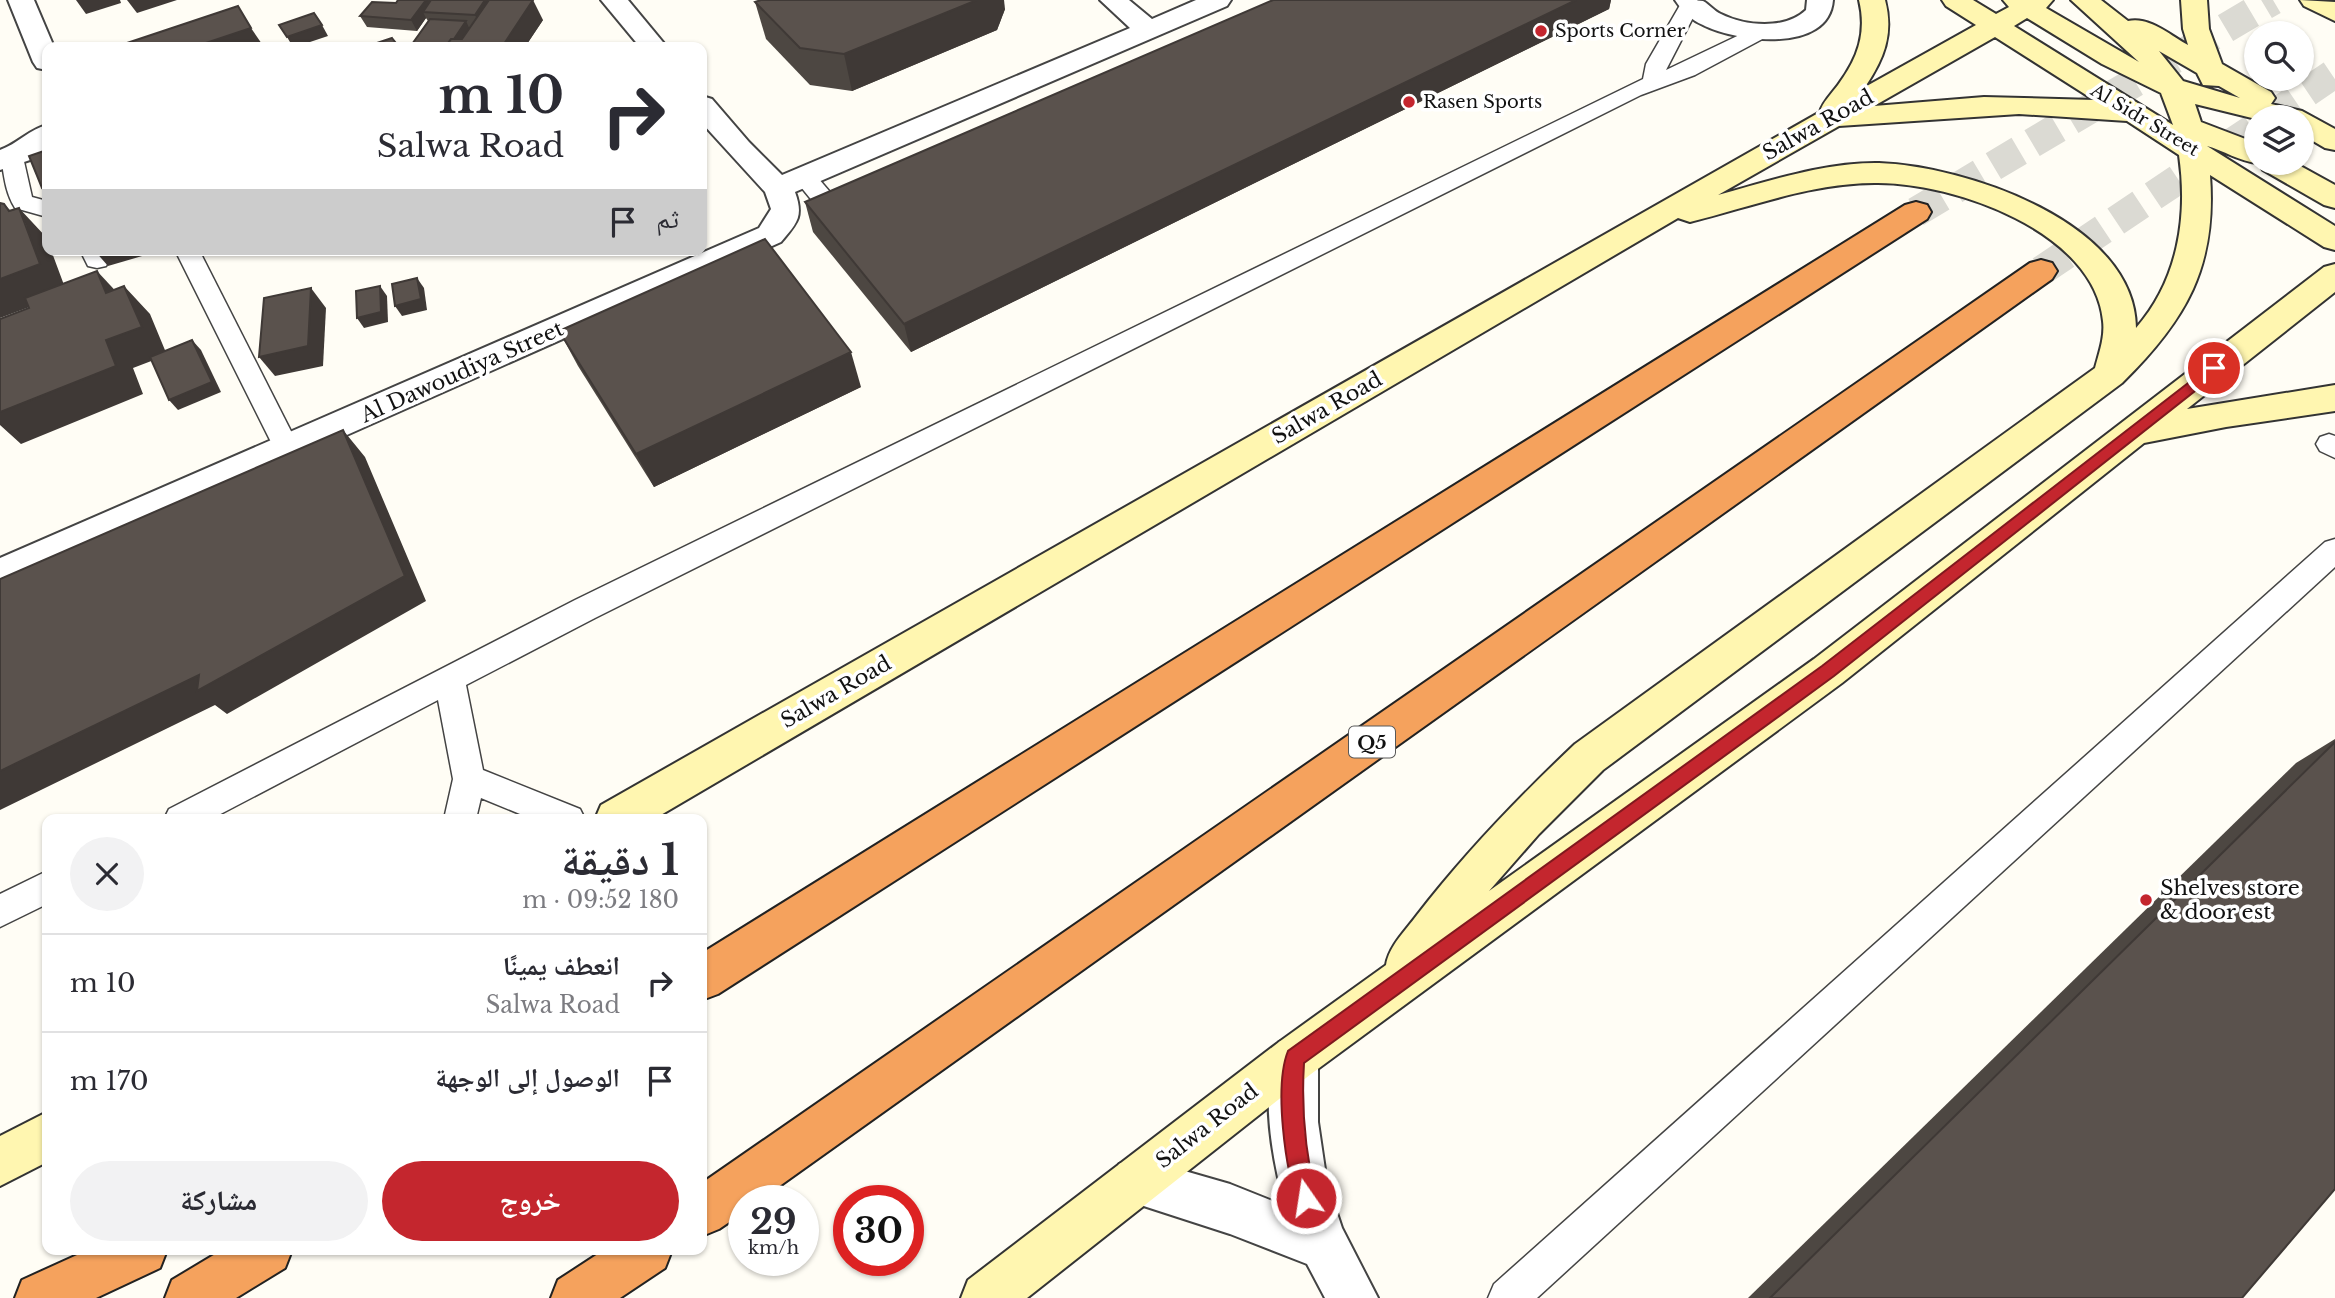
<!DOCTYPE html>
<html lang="ar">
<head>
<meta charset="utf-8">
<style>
	:root { --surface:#fff; --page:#f2f2f3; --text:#2b2b33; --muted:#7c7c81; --line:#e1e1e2; --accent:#c4262e }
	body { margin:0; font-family:"Libre Baskerville","Noto Naskh Arabic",serif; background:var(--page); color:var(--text); direction:rtl; height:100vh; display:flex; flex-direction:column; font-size:26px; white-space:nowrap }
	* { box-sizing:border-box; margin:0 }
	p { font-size:23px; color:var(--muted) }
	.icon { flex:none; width:38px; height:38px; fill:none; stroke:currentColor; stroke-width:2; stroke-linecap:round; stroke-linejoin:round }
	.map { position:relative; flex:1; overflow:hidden; direction:ltr }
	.sheet { position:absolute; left:42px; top:814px; width:665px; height:441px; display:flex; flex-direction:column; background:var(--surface); border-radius:14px; box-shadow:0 2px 5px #0004; direction:rtl }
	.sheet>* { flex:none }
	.banner { position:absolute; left:42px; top:42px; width:665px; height:214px; border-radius:14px; box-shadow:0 2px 5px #0004; direction:rtl; background:#fff; color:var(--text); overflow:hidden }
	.tools { position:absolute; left:2244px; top:21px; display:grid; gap:14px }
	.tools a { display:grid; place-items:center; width:70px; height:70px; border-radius:50%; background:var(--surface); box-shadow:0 2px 5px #0004; font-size:35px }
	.speed { position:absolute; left:728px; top:1185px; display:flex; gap:14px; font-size:35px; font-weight:700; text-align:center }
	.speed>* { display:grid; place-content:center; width:91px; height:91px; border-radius:50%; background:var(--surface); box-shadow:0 2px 5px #0004; line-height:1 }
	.speed small { font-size:18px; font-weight:400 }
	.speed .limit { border:10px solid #d22; background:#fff; color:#111 }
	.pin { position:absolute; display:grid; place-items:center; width:60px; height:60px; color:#fff; margin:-30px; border:4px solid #fff; border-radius:50%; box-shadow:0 2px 7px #0007 }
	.me { position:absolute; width:77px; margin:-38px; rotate:347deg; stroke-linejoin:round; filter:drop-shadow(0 0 5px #0008) }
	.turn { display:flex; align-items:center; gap:24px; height:147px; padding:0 28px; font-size:32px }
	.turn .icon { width:91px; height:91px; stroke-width:2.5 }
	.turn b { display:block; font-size:49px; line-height:60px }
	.then { display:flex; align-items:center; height:66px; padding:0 28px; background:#0003; gap:14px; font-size:26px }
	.round { display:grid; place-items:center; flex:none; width:74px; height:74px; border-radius:37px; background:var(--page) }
	.summary { display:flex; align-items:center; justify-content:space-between; height:119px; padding:0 28px }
	h1 { font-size:42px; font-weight:700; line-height:52px }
	.cta { display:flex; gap:14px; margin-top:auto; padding:14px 28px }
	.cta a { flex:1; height:80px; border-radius:42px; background:var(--accent); color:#fff; font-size:28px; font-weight:700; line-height:80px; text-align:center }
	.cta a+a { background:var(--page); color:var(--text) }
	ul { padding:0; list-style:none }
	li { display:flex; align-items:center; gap:21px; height:98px; padding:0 28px; border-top:2px solid var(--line) }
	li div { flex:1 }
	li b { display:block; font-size:26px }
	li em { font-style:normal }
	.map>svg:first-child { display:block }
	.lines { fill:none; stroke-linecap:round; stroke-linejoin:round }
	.motorway-tunnel { stroke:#dbdad3; stroke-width:30; stroke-dasharray:30 15; stroke-linecap:butt }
	.service-casing { stroke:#444; stroke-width:3 }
	.minor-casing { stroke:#444; stroke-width:4 }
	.secondary-casing { stroke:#333; stroke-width:4 }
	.motorway-casing { stroke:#222; stroke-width:4 }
	.service { fill:#fff; fill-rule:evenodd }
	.minor { fill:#fff; fill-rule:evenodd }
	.secondary { fill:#fff6b0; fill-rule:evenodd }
	.motorway { fill:#f5a25d; fill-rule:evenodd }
	.wall { fill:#4d4742 }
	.shaded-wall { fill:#3f3936 }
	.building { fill:#5a524d; stroke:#3f3936; stroke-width:2 }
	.route { fill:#c4262e; stroke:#7f191e; stroke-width:2 }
	.poi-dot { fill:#c4262e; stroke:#fff; stroke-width:2.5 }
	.labels { text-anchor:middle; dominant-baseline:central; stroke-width:7; stroke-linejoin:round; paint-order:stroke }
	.far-poi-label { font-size:18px; fill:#111; stroke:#fff; text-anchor:start }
	.far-street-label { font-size:18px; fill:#111; stroke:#fff }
	.shield { fill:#fff; stroke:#585858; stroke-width:2 }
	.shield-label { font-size:19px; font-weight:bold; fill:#111 }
	.street-label { font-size:21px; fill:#111; stroke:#fff }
	.poi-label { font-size:21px; fill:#111; stroke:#fff; text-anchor:start }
</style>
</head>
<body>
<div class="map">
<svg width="2335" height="1298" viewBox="0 0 2335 1298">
	<rect width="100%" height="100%" fill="#fffdf5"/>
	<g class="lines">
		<g class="motorway-tunnel">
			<path d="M2270,117L2335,73"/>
			<path d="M1916,212L2273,0"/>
			<path d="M2041,271L2256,127"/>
		</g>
		<defs>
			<g id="service">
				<path d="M1683,0H1697L1700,4L1666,70L1754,28H1768L1771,32L1768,36L1695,75L1641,95L595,618L466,685L483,770L580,809L585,819H532L481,798L476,819H444L453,779L438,700L211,819H164L169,809L575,600L1643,79L1646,64Z"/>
				<path d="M12,150L20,152L23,157L32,197L47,201V217L15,208C5,192 4,175 1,157L4,152Z"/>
				<path d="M804,169L812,171L848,213L852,219L848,225L840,227L832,225L796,181L793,176L796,171Z"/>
				<path d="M80,250H104L109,260L106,266L97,268L88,266Z"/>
				<path d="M175,250H199L300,449L296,456L287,459L278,456Z"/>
				<path d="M2329,434L2335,436V458L2320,451L2316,444L2320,437Z"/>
				<path d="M2335,539V567L1537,1298H1488L1494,1284L2325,542Z"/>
				<path d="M47,871V904L0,927V894Z"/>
			</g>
			<g id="minor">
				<path d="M8,0H34L54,47H47V70L37,68L33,62Z"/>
				<path d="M601,0H628L667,47H640Z"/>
				<path d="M1100,0H1129L1152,19L1196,0H1231L1227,6L795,192C804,217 797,223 781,242L0,589V558L759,228L771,209L765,192L702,123V96L712,99L749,142L782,175L1130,28Z"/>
				<path d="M1675,0C1682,0 1697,0 1703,1C1709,4 1714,11 1721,14C1745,26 1785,30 1806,10L1807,0H1833C1829,54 1736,42 1703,25C1691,20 1682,11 1675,0Z"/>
				<path d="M47,125V149L36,158L0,170V150C17,144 30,129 47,125Z"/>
				<path d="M1295,1035L1311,1042L1318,1058V1122L1327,1183L1342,1228L1378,1298H1325L1307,1264L1230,1234L1119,1198L1112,1181L1119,1164L1136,1157L1230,1184L1285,1206C1272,1158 1259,1088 1279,1042Z"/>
			</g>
			<g id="secondary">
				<path d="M1859,0H1885C1894,34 1884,59 1865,87L1976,25L1946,6L1942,0H1973L1996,14L2009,7L2003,0H2053L2046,8L2139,62L2071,0H2101L2128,21C2149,16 2170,35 2188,45L2183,29L2181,0H2207L2209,29L2222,64L2271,92L2275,98L2271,104L2302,111L2335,129V150L2325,148L2301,134V117L2256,119L2195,104L2201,122L2256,143V163H2258C2241,162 2222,150 2207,146L2335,226V250L2324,247L2210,175C2217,267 2186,320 2122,383L1603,770L1539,834L1489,891L1814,659L2324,267L2335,264V292L2187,409L2335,385V411L2226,427L2144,443L1842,683L1311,1074L1027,1298H961L968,1280L1279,1042L1386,965C1389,946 1406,930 1417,915C1465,853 1518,798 1575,744L2095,368C2099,353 2105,337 2103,321C2094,231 1954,183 1878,183C1814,182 1751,207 1690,222L1678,218L654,819H595L601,805L1820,112C1822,103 1832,93 1838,85C1858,58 1867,33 1859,0ZM2027,18L2102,64L2161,93L2173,125L2014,26ZM1995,37L2094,100L1984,97L1874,106ZM2159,51L2197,73L2203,85L2219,86L2240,98L2183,81ZM2019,114L2127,121L2179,155C2188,217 2178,280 2136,328C2135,222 1965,166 1879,163C1825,162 1770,181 1718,195L1839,126Z"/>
				<path d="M2300,0L2335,2V21L2304,6Z"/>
				<path d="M2258,163H2295L2335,185V208L2324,205L2263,170Z"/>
				<path d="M47,1112V1162L0,1186V1136Z"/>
			</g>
			<g id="motorway">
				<path d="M1916,202L1927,205L1931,212L1927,219L718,994L702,1000V953L1905,205Z"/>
				<path d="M2041,260L2052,263L2057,271L2052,279L760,1200H744V1212L719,1229L702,1236V1183L2030,263Z"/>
				<path d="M88,1250H167L160,1268L96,1298H15L22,1280Z"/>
				<path d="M222,1250H292L285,1268L236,1298H165L172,1280Z"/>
				<path d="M604,1250H672L665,1268L620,1298H551L558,1280Z"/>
			</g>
		</defs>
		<use href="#service" class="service-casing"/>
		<use href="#minor" class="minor-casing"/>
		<use href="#secondary" class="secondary-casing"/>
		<use href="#motorway" class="motorway-casing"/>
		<use href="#service" class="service"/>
		<use href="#minor" class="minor"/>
		<use href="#secondary" class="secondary"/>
		<use href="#motorway" class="motorway"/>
	</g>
	<g class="wall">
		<path d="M1273,0H1611L1609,9L911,352L813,232L805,202Z"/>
		<path d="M755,2L1005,9L997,30L852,91L810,85L766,39Z"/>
		<path d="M396,3L543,20L525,47H411L428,21L426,18L417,31L367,27L360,16Z"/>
		<path d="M559,331L861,387L654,487L578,366Z"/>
		<path d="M2335,739V1189L2242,1298H1748L2296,763Z"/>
	</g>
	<g class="shaded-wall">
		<path d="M76,0H120L121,3L86,14Z"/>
		<path d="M127,0H177L137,13Z"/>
		<path d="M426,0H437L423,12L426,18L417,31L411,20Z"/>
		<path d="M485,0H491L480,26L475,15Z"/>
		<path d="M533,0L543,20L525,47H502Z"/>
		<path d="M977,0H1004L1005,9L997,30L852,91L844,54Z"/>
		<path d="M1576,0H1611L1609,9L911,352L904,324Z"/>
		<path d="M466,21L471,32L461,47H448Z"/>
		<path d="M322,25L328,36L295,47H293L287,37Z"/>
		<path d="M251,28L264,47H194Z"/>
		<path d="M47,186V194L42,188Z"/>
		<path d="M4,204L27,228L19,208L46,237L47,250H51L67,293L0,318V279L9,211Z"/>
		<path d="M94,250H149V254L108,266Z"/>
		<path d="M97,271L123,299L106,293Z"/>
		<path d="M417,278L424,288L427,310L402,316L395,306Z"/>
		<path d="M124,286L150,314L167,355L133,368L143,394L21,444L0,425V412L106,340Z"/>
		<path d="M380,286L387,296L388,322L364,328L357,318Z"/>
		<path d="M311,288L326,308L323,366L275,376L259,357Z"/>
		<path d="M192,340L201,350L221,392L178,410L169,400Z"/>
		<path d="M851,352L861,387L654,487L636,454Z"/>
		<path d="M343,430L365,457L426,601L227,714L215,705L0,810V771Z"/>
	</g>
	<g class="building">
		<path d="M398,0H426L411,20L360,16L372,2L396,3Z"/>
		<path d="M431,0H485L475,15L423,12Z"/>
		<path d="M489,0H533L502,47H445L451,39H462Z"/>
		<path d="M761,0H977L844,54L800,48L755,2Z"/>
		<path d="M1273,0H1576L904,324L805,202Z"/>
		<path d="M238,6L251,28L194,47H115Z"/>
		<path d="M314,13L322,25L287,37L279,25Z"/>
		<path d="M430,19L466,21L454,39H451L445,47H410Z"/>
		<path d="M392,38L399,47H365Z"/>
		<path d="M47,150V186L42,188L29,156Z"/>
		<path d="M0,203L4,204L9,211L19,208L40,264L0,279Z"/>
		<path d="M765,239L851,352L636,454L559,331Z"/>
		<path d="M97,271L106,293L124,286L142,327L106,340L116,366L0,412V319L29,308L25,298Z"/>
		<path d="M417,278L421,299L395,306L392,284Z"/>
		<path d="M380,286L381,312L357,318L356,291Z"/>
		<path d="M311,288L308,346L259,357L264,298Z"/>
		<path d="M192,340L212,382L169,400L150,357Z"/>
		<path d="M343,430L405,576L197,691L199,675L0,771V579Z"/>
		<path d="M2335,742V1189L2242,1298H1770Z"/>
	</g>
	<path class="route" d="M2214,363L2221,368L2219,372L1834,676L1304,1063C1301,1111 1305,1152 1316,1198L1313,1205L1306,1208L1299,1205C1285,1171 1274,1086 1288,1051L1822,666Z"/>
	<g class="poi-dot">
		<circle cx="1541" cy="31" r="7"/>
		<circle cx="1409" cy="102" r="7"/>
		<circle cx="2146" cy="900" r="7"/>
	</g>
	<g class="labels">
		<g class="far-poi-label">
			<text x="1555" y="31">Sports Corner</text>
			<text x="1423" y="102">Rasen Sports</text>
		</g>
		<g class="far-street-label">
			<text transform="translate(2145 120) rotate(31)">Al Sidr Street</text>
		</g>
		<rect class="shield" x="1349" y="726.5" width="46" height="31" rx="5"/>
		<g class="shield-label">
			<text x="1372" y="742">Q5</text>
		</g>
		<g class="street-label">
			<text transform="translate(1818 125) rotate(-29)">Salwa Road</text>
			<text transform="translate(462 372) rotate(-24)">Al Dawoudiya Street</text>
			<text transform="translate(1327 408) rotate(-30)">Salwa Road</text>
			<text transform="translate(836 692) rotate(-30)">Salwa Road</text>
			<text transform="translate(1207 1126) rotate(-38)">Salwa Road</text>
		</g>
		<g class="poi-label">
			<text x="2160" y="888">Shelves store<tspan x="2160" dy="24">&amp; door est</tspan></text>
		</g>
	</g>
</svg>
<div class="tools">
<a><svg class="icon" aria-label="search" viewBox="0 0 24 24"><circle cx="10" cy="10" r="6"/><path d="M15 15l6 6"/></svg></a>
<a><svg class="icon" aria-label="layers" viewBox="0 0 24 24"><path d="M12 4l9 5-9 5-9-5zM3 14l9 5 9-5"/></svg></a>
</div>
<div class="speed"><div>29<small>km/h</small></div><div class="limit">30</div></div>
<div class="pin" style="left:2214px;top:368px;background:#d93025"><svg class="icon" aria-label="arrive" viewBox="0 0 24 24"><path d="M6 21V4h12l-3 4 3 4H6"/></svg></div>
<svg class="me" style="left:1306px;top:1198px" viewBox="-20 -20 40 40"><circle r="17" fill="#c4262e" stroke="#fff" stroke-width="3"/><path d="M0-11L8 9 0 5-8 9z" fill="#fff"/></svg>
<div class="banner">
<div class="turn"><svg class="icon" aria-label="right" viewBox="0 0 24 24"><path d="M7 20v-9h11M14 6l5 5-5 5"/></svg><div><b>10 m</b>Salwa Road</div></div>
<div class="then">ثم<svg class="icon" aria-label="arrive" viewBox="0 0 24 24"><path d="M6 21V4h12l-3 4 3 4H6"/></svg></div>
</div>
<section class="sheet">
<div class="summary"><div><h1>1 دقيقة</h1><p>180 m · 09:52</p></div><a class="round"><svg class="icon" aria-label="close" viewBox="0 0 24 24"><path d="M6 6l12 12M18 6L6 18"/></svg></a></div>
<ul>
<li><svg class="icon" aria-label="right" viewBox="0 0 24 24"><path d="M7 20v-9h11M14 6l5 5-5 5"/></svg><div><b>انعطف يمينًا</b><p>Salwa Road</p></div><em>10 m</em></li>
<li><svg class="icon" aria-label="arrive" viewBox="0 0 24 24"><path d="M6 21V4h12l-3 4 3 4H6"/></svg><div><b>الوصول إلى الوجهة</b></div><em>170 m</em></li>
</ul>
<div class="cta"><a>خروج</a><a>مشاركة</a></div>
</section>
</div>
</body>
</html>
